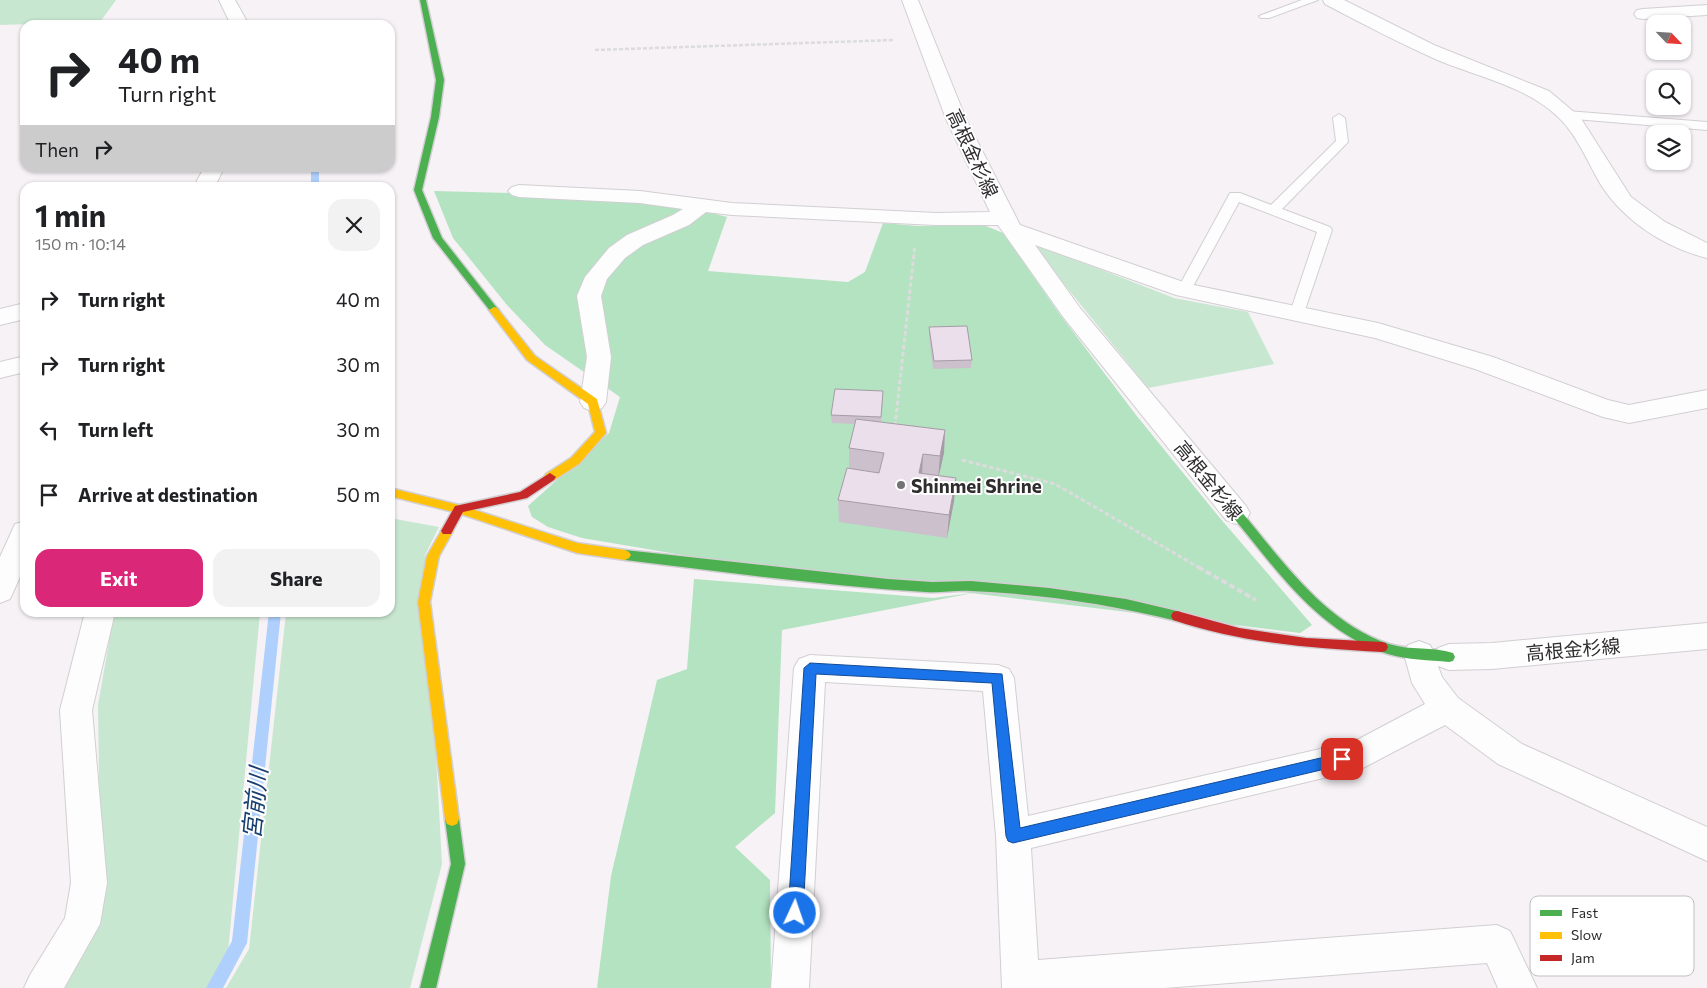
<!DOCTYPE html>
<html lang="en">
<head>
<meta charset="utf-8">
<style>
	:root { --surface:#fff; --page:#f2f2f2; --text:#202124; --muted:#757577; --accent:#db2777 }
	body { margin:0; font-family:Commissioner,"Noto Sans JP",sans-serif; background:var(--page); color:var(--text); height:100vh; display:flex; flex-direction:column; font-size:19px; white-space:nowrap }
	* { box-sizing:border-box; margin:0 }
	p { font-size:16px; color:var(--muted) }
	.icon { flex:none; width:28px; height:28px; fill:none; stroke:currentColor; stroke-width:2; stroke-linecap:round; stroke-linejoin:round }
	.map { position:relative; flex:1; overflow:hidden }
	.panel { position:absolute; left:20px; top:182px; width:375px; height:435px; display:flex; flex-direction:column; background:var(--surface); border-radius:15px; box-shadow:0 1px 4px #0004 }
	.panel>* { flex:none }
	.hud { position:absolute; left:20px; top:20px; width:375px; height:152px; border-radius:15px; box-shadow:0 1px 4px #0004; background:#fff; color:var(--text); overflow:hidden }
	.needle { width:32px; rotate:115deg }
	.tools { position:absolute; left:1646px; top:15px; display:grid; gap:10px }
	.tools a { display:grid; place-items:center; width:45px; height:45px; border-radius:10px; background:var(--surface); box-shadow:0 1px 4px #0004; font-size:25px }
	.pin { position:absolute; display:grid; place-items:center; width:42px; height:42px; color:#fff; margin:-21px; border-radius:10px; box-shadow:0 2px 8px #0006 }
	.me { position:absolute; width:55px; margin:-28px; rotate:3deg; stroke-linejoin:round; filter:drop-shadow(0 0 4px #0008) }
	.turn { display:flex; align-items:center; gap:18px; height:105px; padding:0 15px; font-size:22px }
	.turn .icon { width:65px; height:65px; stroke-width:2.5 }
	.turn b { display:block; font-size:35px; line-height:42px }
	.then { display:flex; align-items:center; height:48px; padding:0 15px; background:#0003; gap:10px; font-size:19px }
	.round { display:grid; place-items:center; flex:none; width:52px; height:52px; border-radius:15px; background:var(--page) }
	.overview { display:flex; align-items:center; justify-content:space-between; height:85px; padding:0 15px }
	h1 { font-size:30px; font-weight:700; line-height:38px }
	.button { display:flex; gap:10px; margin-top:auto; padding:10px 15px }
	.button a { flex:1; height:58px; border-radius:15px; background:var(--accent); color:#fff; font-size:20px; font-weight:700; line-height:58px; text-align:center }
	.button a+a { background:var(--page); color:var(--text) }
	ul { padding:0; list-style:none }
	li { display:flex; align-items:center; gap:15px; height:65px; padding:0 15px }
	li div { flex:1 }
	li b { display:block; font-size:19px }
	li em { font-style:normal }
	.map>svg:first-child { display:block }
	.green { fill:#c8e7d0 }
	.forest { fill:#b3e3c1 }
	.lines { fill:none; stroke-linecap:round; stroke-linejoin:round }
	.stream { fill:#afd0fc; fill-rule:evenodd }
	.lane-casing { stroke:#d2cfd2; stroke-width:2 }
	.street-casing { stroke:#d2cfd2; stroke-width:2 }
	.fast-casing { stroke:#d2cfd2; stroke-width:3 }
	.slow-casing { stroke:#d2cfd2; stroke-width:3 }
	.jam-casing { stroke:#d2cfd2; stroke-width:3 }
	.path-far2 { stroke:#dcdcdc; stroke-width:2.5; stroke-dasharray:4 2; stroke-linecap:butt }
	.path-far1 { stroke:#dcdcdc; stroke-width:3; stroke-dasharray:4.5 2.5; stroke-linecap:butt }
	.path { stroke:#dcdcdc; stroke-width:4; stroke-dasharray:6 3; stroke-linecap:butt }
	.lane { fill:#fefdfe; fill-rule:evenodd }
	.street { fill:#fefdfe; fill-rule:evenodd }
	.fast { fill:#4caf50; fill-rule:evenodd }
	.slow { fill:#ffc107; fill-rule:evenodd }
	.jam { fill:#c62828; fill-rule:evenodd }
	.wall { fill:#cbc0cb }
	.shaded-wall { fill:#a59ca5 }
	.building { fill:#ecdfec; stroke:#a59ca5 }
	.route { fill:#1a73e8; stroke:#114b97 }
	.poi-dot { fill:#757275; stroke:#fff; stroke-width:2 }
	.labels { text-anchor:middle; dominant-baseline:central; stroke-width:4; stroke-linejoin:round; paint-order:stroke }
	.street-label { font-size:19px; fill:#302d2f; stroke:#fff }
	.poi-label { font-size:19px; font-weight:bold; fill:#302d2f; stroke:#fff; text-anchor:start }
	.near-water-label { font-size:24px; font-style:italic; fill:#173f6f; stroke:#fff }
	.key { fill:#fff; stroke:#c1c0c1; stroke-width:1 }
	.key-label { font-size:14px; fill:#302d2f }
</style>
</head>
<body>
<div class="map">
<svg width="1707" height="988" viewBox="0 0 1707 988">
	<rect width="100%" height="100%" fill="#f6f2f6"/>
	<g class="green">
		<path d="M0,0H116L100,22L0,25Z"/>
		<path d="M1030,242L1174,298L1248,312L1274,364L1148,388Z"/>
		<path d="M390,518L439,527L425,555L442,864L410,988H226L249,949L286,613L390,612Z"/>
		<path d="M114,613H260L228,952L207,988H56L100,842L98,705Z"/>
	</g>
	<g class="forest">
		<path d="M434,191C530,194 634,192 727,217L708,271L848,282L865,272L883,223L918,226H986L1003,233L1061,316L1136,415L1219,517L1312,625L1300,633L747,566L582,538L548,527L532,517L528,506L609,433L620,397L545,345L507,305L453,238Z"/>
		<path d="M694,579L933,598L973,593L782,630L775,813L735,847L770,880L771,988H597L611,876L657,680L687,669Z"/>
	</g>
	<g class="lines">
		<g class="stream">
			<rect x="311" y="168" width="8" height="20"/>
			<path d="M269,612H281L247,943L223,988H206L232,941Z"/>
		</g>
		<defs>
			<g id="lane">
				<path d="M1302,0H1318L1269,18H1261L1259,16Z"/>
				<path d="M1567,111L1707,122V130L1563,118L1561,115Z"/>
				<path d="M1339,114L1345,118L1348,142L1282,209L1330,227L1332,230L1303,316L1298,318L1290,313L1317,232L1239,202L1191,290L1184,295L1179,293L1177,290L1230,193H1240L1271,205L1336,141L1333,118Z"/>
			</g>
			<g id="street">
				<path d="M219,0H235L249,25H231Z"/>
				<path d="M902,0H918L966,119L1020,225L1189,284L1378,323L1493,357L1608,400L1629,405L1707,390V408L1629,423L1603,417L1475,369L1375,338L1176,295L1035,245L1080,308L1246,506L1250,513L1246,520L1236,524L1226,520L1064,318L998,225H936L732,215L706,212L689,225L643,245L625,258L607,279L601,296L611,357L606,402L602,408L593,411L584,408L580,402L587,357L577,296L585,277L609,248L627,235L673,215L683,209L640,203L519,197L512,195L508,191L512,187L519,185L640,191L732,203L936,213L990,212L946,119Z"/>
				<path d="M1323,0H1344L1434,45L1549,91L1580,117L1631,197L1665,222L1707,243V258C1663,247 1619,218 1597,178C1585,156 1575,132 1556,115C1524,86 1479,77 1440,61C1401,44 1363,24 1325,4Z"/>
				<path d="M1707,5V15L1643,19L1637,18L1634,14L1637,10L1643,9Z"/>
				<path d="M204,168H224L214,188H193Z"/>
				<path d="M25,303V319L0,325V309Z"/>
				<path d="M25,356V372L0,378V362Z"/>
				<path d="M25,521V566L10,599L0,603V557L15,524Z"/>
				<path d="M85,612H115L92,710L107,883L100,924L64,988H24L30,975L65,918L71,883L60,710Z"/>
				<path d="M1707,623V649L1492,669L1449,670L1438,666L1442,677L1458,698L1522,744L1707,827V861L1498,764L1445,725L1361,769L1031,848L1038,960L1497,925L1510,931L1537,988H1498L1487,963L1164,988H1002L996,836L983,691L825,682L809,988H771L794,668L799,659L810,655L998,665L1009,669L1014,678L1028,816L1355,741L1425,704L1412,683L1404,654L1408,645L1419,641L1430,645L1435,655L1438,648L1449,644L1492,643Z"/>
			</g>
			<g id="fast">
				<path d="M420,0H426L444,80L439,117L422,190L442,238L497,308L499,310L497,312H491L433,238L414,190L431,117L436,80Z"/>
				<path d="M1236,509L1240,510C1282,560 1324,622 1389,644C1410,651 1433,646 1453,653L1455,657L1453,661L1449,662C1429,660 1408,660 1388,654C1319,633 1276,569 1232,516L1230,513L1232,510Z"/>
				<path d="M625,550L888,579L932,582L971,581L1049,588L1126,599L1177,611L1181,612L1183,616L1181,620L1177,621C1110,604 1041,594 971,591C956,590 941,593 926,592C825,586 725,572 625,560L621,558L619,555L621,552Z"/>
				<path d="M452,812L457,814L459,819L465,864L436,988H420L451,864L445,819L447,814Z"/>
			</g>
			<g id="slow">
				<path d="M494,307L497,308L535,356L597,399L606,433L579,464L554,480L550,481L544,477L546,474L571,458L595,432L588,404L527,360L489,310Z"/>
				<path d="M390,488L459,505L577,543L625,550L629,552L631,555L629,558L625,560L577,553L458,513L390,496Z"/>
				<path d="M447,527L451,528L453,531L439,556L430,602L459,819L457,824L452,826L447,824L445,819L418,602L427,556L443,528Z"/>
			</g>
			<g id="jam">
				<path d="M550,473L556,477L554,480L527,498L463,512L451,534H443L441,531L455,506L520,492Z"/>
				<path d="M1177,611L1239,628L1306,638L1382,642L1386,643L1388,647L1386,651L1382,652C1309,648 1242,643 1173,620L1171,616L1173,612Z"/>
			</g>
		</defs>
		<use href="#lane" class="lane-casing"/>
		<use href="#street" class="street-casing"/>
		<use href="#fast" class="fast-casing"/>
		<use href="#slow" class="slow-casing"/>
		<use href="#jam" class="jam-casing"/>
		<path class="path-far2" d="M595,50L894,40"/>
		<g class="path-far1">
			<path d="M895,426L915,245"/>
			<path d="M962,460L1055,484L1200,568"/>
		</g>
		<path class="path" d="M1198,567L1256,600"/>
		<use href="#lane" class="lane"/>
		<use href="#street" class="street"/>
		<use href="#fast" class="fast"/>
		<use href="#slow" class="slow"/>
		<use href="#jam" class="jam"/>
	</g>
	<g class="wall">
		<path d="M929,327L972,360L971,368L933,369L929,335Z"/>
		<path d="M883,399L881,422L945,430L944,453L939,476L956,478L954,501L947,538L839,522L838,500L849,469V448L855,424L832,423L831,415Z"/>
	</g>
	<g class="shaded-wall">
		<path d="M945,430L944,453L938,479L940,456Z"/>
		<path d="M923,454L922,476L919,473Z"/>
		<path d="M956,478L954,501L947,538L949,515Z"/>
	</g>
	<g class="building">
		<path d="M967,326L972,360L934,361L929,327Z"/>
		<path d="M835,389L883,391L881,417L831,415Z"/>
		<path d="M856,419L945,430L940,456L923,454L919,473L956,478L949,515L838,500L847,468L879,473L884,453L849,448Z"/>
	</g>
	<path class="route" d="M810,663L1002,674L1020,828L1342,753L1347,755L1349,759L1347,763L1342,765L1013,843L1008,841L1006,836L992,683L816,674L803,913L800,918L795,920L790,918L788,913L804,668Z"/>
	<circle class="poi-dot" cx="901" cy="485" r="5"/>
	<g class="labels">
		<g class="street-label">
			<text transform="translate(973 153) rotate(65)">高根金杉線</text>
			<text transform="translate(1209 480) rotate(51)">高根金杉線</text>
			<text transform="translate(1573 649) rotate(-5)">高根金杉線</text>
		</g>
		<g class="poi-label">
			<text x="911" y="485">Shinmei Shrine</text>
		</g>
		<g class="near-water-label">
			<text transform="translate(254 803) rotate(-84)">宮前川</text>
		</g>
	</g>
	<rect x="1530" y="896" width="164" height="80" rx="8" class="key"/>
	<rect x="1540" y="910" width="22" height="6" fill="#4caf50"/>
	<rect x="1540" y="932" width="22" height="7" fill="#ffc107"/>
	<rect x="1540" y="955" width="22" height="6" fill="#c62828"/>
	<g class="key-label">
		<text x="1571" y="918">Fast</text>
		<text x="1571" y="940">Slow</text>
		<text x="1571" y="963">Jam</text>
	</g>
</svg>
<div class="tools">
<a><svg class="needle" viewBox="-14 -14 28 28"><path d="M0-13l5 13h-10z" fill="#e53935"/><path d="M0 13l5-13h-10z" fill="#757577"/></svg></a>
<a><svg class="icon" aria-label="search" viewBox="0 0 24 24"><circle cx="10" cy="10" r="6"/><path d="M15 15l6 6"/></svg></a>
<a><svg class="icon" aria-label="layers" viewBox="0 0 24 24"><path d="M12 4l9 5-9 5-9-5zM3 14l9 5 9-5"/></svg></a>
</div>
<div class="pin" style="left:1342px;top:759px;background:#d93025"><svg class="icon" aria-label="arrive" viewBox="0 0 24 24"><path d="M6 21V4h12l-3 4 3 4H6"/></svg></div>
<svg class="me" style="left:795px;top:913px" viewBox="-20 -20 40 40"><circle r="17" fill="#1a73e8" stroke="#fff" stroke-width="3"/><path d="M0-11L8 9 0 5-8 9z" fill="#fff"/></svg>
<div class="hud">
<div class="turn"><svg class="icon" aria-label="right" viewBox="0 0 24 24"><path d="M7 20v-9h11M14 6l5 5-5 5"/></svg><div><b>40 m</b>Turn right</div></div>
<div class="then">Then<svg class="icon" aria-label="right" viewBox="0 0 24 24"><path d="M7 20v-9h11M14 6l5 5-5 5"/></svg></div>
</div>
<section class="panel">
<div class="overview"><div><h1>1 min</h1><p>150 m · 10:14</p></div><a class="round"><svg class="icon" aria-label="close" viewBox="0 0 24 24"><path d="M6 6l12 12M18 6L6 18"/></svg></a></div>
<ul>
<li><svg class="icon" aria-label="right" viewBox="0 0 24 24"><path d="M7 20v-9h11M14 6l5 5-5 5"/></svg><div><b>Turn right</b></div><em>40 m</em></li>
<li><svg class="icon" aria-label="right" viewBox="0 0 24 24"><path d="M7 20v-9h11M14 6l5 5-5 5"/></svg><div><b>Turn right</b></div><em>30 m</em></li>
<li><svg class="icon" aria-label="left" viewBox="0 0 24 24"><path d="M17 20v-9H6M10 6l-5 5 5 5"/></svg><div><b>Turn left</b></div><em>30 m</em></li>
<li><svg class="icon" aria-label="arrive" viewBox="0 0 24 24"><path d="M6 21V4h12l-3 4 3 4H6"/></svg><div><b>Arrive at destination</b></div><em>50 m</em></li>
</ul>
<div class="button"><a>Exit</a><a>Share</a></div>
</section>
</div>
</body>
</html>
